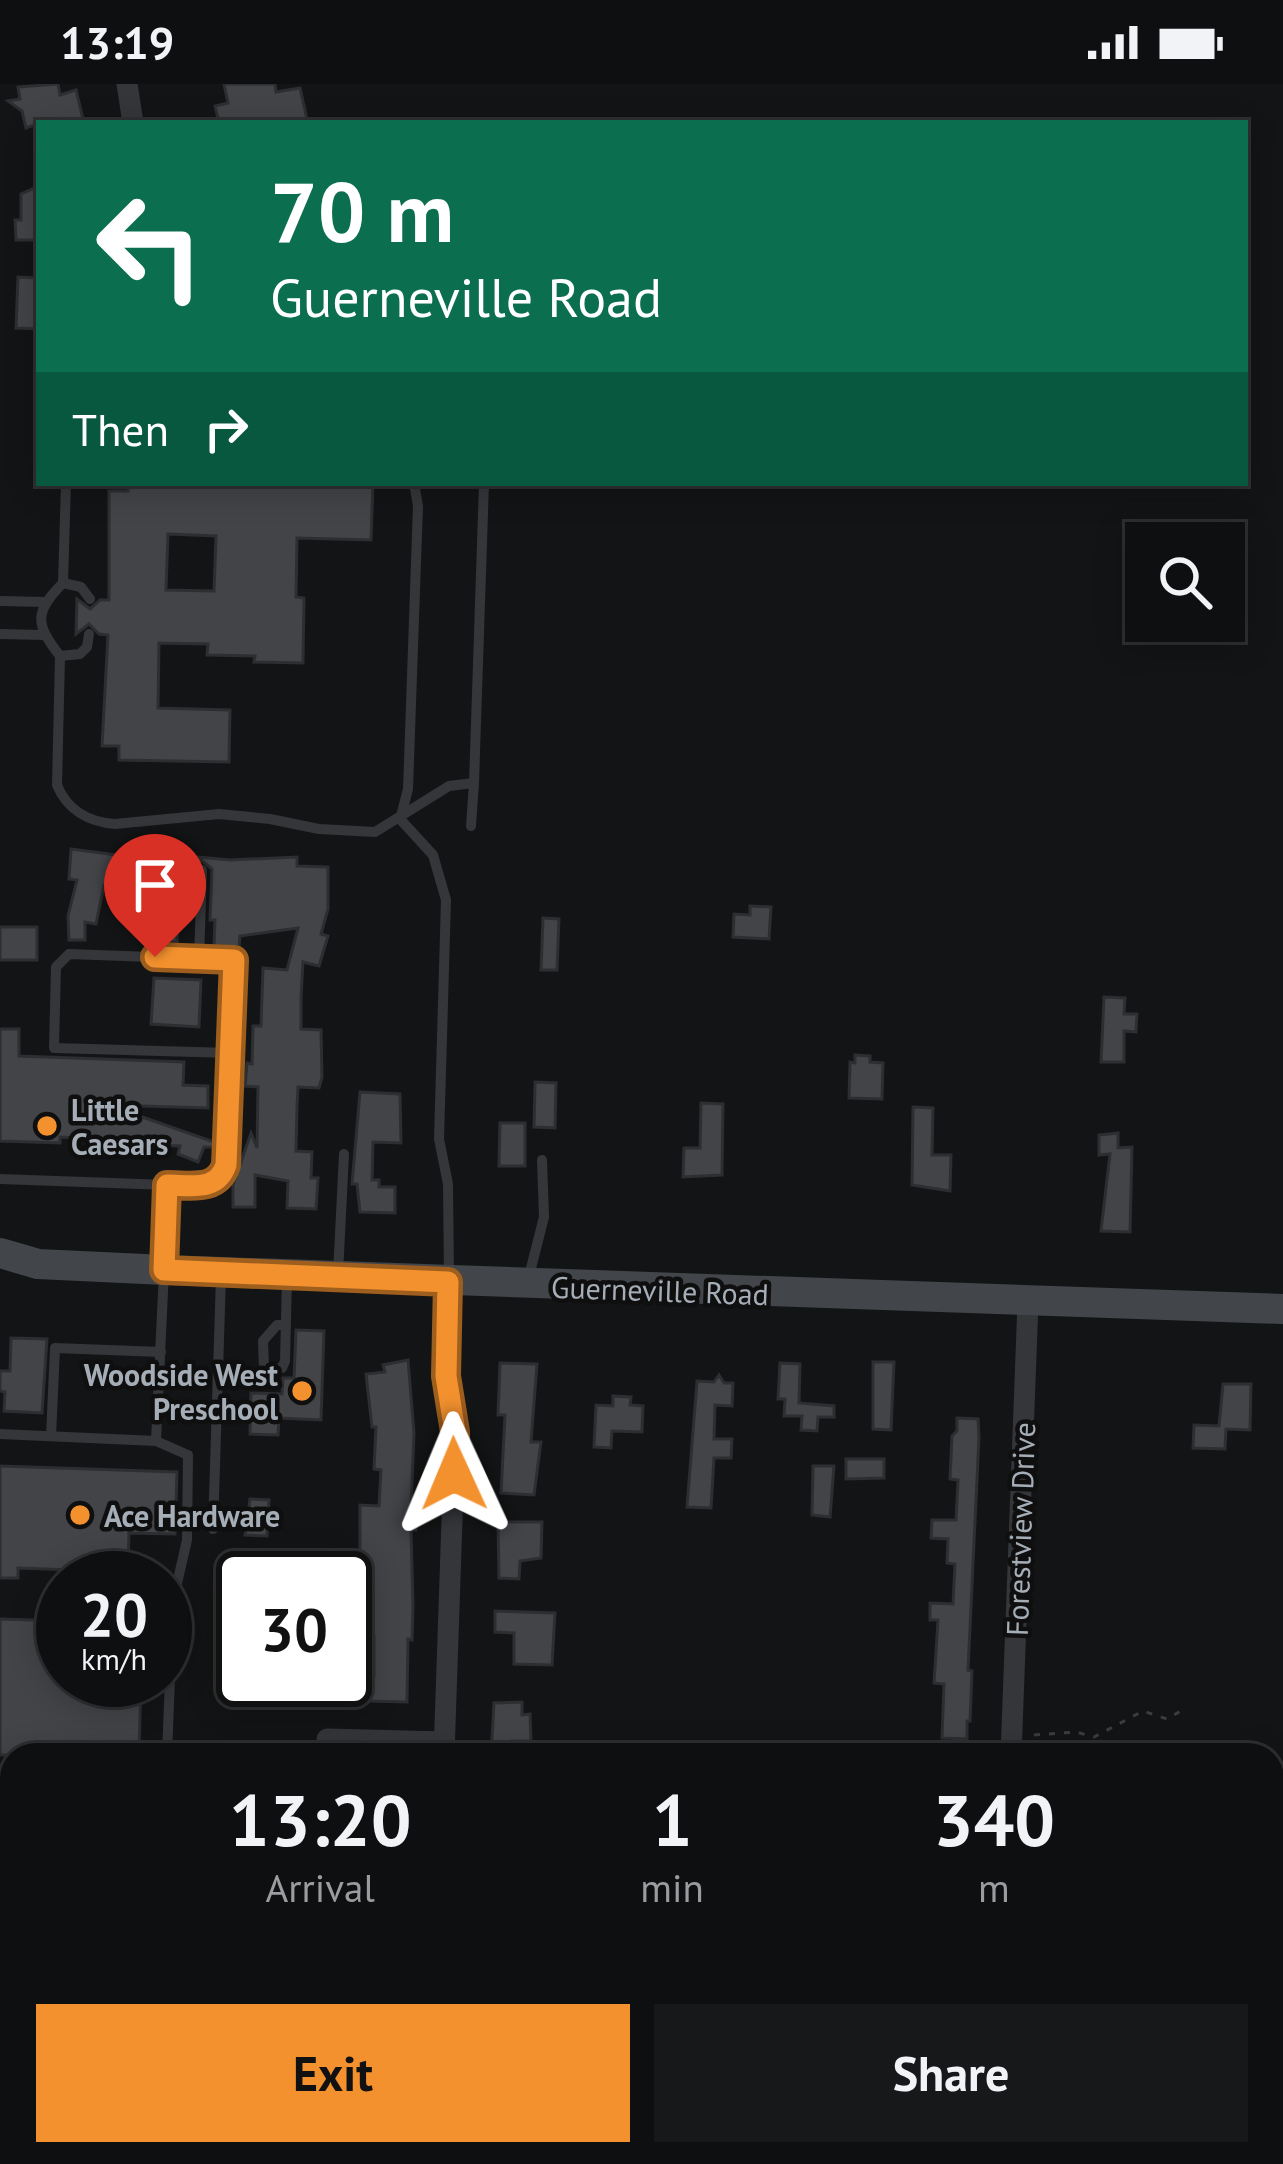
<!DOCTYPE html>
<html lang="en">
<head>
<meta charset="utf-8">
<style>
	:root { --surface:#0e0f10; --page:#171819; --text:#f1f3f6; --muted:#9b9c9f; --line:#2e2f30; --accent:#f3912e }
	body { margin:0; font-family:"PT Sans",sans-serif; background:var(--page); color:var(--text); height:100vh; display:flex; flex-direction:column; font-size:45px; white-space:nowrap }
	* { box-sizing:border-box; margin:0 }
	p { font-size:39px; color:var(--muted) }
	.icon { flex:none; width:66px; height:66px; fill:none; stroke:currentColor; stroke-width:2; stroke-linecap:round; stroke-linejoin:round }
	.map { position:relative; flex:1; overflow:hidden }
	.side { position:absolute; left:0px; top:1659px; width:1284px; height:423px; display:flex; flex-direction:column; background:var(--surface); border-radius:36px 36px 0 0; box-shadow:0 6px 30px #0003,0 0 0 3px var(--line) }
	.side>* { flex:none }
	.hud { position:absolute; left:36px; top:36px; width:1212px; height:366px; border-radius:0px; box-shadow:0 6px 30px #0003,0 0 0 3px var(--line); background:#0b6e4f; color:#fff; overflow:hidden }
	.fabs { position:absolute; left:1125px; top:438px; display:grid; gap:24px }
	.fabs a { display:grid; place-items:center; width:120px; height:120px; border-radius:0px; background:var(--surface); box-shadow:0 6px 30px #0003,0 0 0 3px var(--line); font-size:60px }
	.speed { position:absolute; left:36px; top:1467px; display:flex; gap:24px; font-size:60px; font-weight:700; text-align:center }
	.speed>* { display:grid; place-content:center; width:156px; height:156px; border-radius:50%; background:var(--surface); box-shadow:0 6px 30px #0003,0 0 0 3px var(--line); line-height:1 }
	.speed small { font-size:30px; font-weight:400 }
	.speed .limit { border:6px solid #111; border-radius:18px; background:#fff; color:#111 }
	.pin { position:absolute; display:grid; place-items:center; width:102px; height:102px; color:#fff; margin:-123px -51px; border-radius:50% 50% 50% 0; rotate:-45deg; box-shadow:0 0 12px #0007 }
	.pin .icon { rotate:45deg }
	.me { position:absolute; width:132px; margin:-66px; rotate:359deg; stroke-linejoin:round; filter:drop-shadow(0 0 9px #0008) }
	.turn { display:flex; align-items:center; gap:42px; height:252px; padding:0 36px; font-size:54px }
	.turn .icon { width:156px; height:156px; stroke-width:2.5 }
	.turn b { display:block; font-size:84px; line-height:102px }
	.then { display:flex; align-items:center; height:114px; padding:0 36px; background:#0003; gap:24px; font-size:45px }
	.eta { display:flex; justify-content:space-evenly; align-items:center; height:204px; text-align:center }
	.eta b { font-size:72px; font-weight:700; line-height:84px }
	.button { display:flex; gap:24px; margin-top:auto; padding:24px 36px }
	.button a { flex:1; height:138px; border-radius:0px; background:var(--accent); color:#111; font-size:48px; font-weight:700; line-height:138px; text-align:center }
	.button a+a { background:var(--page); color:var(--text) }
	.status { display:flex; justify-content:space-between; align-items:center; height:84px; padding:0 60px; background:var(--surface); direction:ltr }
	.status svg { height:33px; fill:currentColor }
	.map>svg:first-child { display:block }
	.lines { fill:none; stroke-linecap:round; stroke-linejoin:round }
	.stream { stroke:#2c373b; stroke-width:6 }
	.building { fill:#424448; stroke:#2d2e31; stroke-width:3; fill-rule:evenodd }
	.path { stroke:#3a3d41; stroke-width:3; stroke-dasharray:6 9; stroke-linecap:butt }
	.service { stroke:#34363a; stroke-width:10 }
	.minor { stroke:#34363a; stroke-width:21 }
	.secondary { stroke:#42464a; stroke-width:30 }
	.route-casing { stroke:#9e5e1e; stroke-width:30 }
	.route { stroke:#f3912e; stroke-width:21 }
	.poi-dot { fill:#f3912e; stroke:#0f0f10; stroke-width:4.5 }
	.labels { text-anchor:middle; dominant-baseline:central; stroke-width:9; stroke-linejoin:round; paint-order:stroke }
	.poi-label { font-size:30px; font-weight:bold; fill:#a5adb6; stroke:#0f0f10; text-anchor:start }
	.street-label { font-size:30px; fill:#a5adb6; stroke:#0f0f10 }
</style>
</head>
<body>
<div class="status"><b>13:19</b><svg viewBox="0 0 49 12"><path d="M0 12V9h3v3zM5 12V6h3v6zM10 12V3h3v9zM15 12V0h3v12zM26 1h20v11H26zM47 4h2v5h-2z"/></svg></div>
<div class="map">
<svg width="1283" height="2080" viewBox="0 0 1283 2080">
	<rect width="100%" height="100%" fill="#131415"/>
	<g class="lines">
		<g class="stream">
			<path d="M1272,1691H1283"/>
			<path d="M0,1974H12"/>
		</g>
	</g>
	<g class="building">
		<path d="M58,0L60,11L76,6L84,39H39L26,44L22,27L8,17L20,15L18,3Z"/>
		<path d="M224,0H275L276,8L300,4L307,35L285,39H219L215,22L228,19Z"/>
		<path d="M39,102V156H16L15,136H21V110Z"/>
		<path d="M18,193L39,194V245L16,244Z"/>
		<path d="M129,399L373,400L371,456L297,454L296,513L304,514L303,579L254,578L255,572L207,571L208,560L159,559L158,624L230,626L229,678L119,676V662H102L108,551L99,550L89,540L76,550L77,515L90,525L100,516H109V407H128ZM168,450L216,452L214,507L166,506Z"/>
		<path d="M71,765L132,773V767L230,776L297,773V782L328,783V825L321,850L328,852L319,882L303,878L301,913V945L321,946L322,993L319,1004L298,1003L297,1023L296,1067L312,1068L311,1094H318L316,1125L287,1124L288,1097L255,1091V1123H233V1101L251,1049L257,1064L258,1003L245,1002L247,979L252,980L253,942H261L263,884L287,886L298,844L240,852L239,863L214,862L215,836H210L212,785L201,776L192,784L191,835L178,834L177,858H145V839L128,838L129,802L104,801L96,840L85,838V856H69L68,832L77,796L69,795Z"/>
		<path d="M750,822L771,823L769,855L733,853L734,830L750,831Z"/>
		<path d="M543,834L559,835L557,886H541Z"/>
		<rect x="0" y="843" width="37" height="33"/>
		<path d="M154,894L201,896L199,943L151,940Z"/>
		<path d="M1104,913L1125,914L1124,930H1137L1136,948L1124,947V978H1101Z"/>
		<path d="M0,945H19V972L184,978L183,1001L208,1002V1024L108,1021L217,1059V1063H204L198,1078L178,1070L180,1062L101,1060V1055L60,1053V1059L0,1057Z"/>
		<path d="M855,971L870,972V978L883,979L882,1015L849,1014L850,978L855,979Z"/>
		<path d="M535,998L556,999L555,1044L534,1043Z"/>
		<path d="M360,1008L400,1010L401,1059L373,1058L372,1096H379V1103H395V1129L360,1128L357,1100H352Z"/>
		<path d="M701,1019L723,1020L722,1091L683,1093L684,1064H700Z"/>
		<path d="M913,1023L933,1024L932,1071H951L950,1107L912,1101Z"/>
		<path d="M500,1039H525V1082H499Z"/>
		<path d="M1118,1049V1064L1132,1063L1130,1148L1101,1147L1110,1070L1099,1071V1051Z"/>
		<path d="M296,1246L324,1247L321,1336L279,1334L278,1351L250,1350L251,1309L282,1310L283,1294H294Z"/>
		<path d="M11,1254L47,1255L42,1329L4,1327L5,1308L0,1307V1287H10Z"/>
		<path d="M408,1276L414,1349L411,1423L416,1424V1446H411L413,1522L412,1556L408,1555L407,1618L367,1617V1592H374V1552H371L372,1524L360,1523V1421L379,1422L381,1386L374,1385L376,1343H372L366,1290L385,1288L383,1281Z"/>
		<path d="M873,1278H894L891,1346L873,1345Z"/>
		<path d="M500,1279L537,1280L531,1358H541L534,1411L501,1409L505,1331H498Z"/>
		<path d="M780,1279L800,1280L799,1319L834,1322V1333H818L817,1347L801,1346L802,1332H784L785,1315H778Z"/>
		<path d="M719,1291L724,1299H733L732,1322L715,1321L714,1355H732L731,1374H714L711,1424L687,1423L697,1297L714,1298Z"/>
		<path d="M1223,1300H1251L1250,1346L1226,1345L1225,1365L1193,1364L1194,1341L1219,1342Z"/>
		<path d="M613,1312L631,1313L630,1321L643,1322L642,1348L612,1347L611,1364L594,1363L596,1321L613,1322Z"/>
		<path d="M957,1334L978,1335L979,1353L968,1586L972,1587L970,1637H967V1655L942,1654L944,1600L934,1599L938,1536H930V1519L953,1520L955,1480L947,1479L948,1455L931,1454L932,1436H956L958,1396L950,1395L952,1352L957,1347Z"/>
		<path d="M846,1375H884V1394L846,1395Z"/>
		<path d="M0,1382L177,1388L175,1450L129,1449L128,1488L18,1484V1494H0Z"/>
		<path d="M813,1382H834L830,1433L812,1431Z"/>
		<path d="M250,1415L269,1416L267,1452L245,1451Z"/>
		<path d="M498,1438H542L541,1474L520,1477L519,1495L499,1494Z"/>
		<path d="M495,1527L555,1529L552,1581L514,1580V1549L495,1548Z"/>
		<path d="M0,1535L63,1537V1596H141L139,1671H0Z"/>
		<path d="M522,1618V1631L530,1630L531,1657H512V1671H491L494,1619Z"/>
	</g>
	<g class="lines">
		<g class="path">
			<path d="M1034,1651L1076,1648L1094,1653L1143,1627L1167,1635L1184,1625"/>
			<path d="M1272,1717H1283"/>
			<path d="M0,1987H12"/>
		</g>
		<g class="service">
			<path d="M66,399L63,499C34,528 35,540 60,572L57,701C67,726 89,738 115,740L219,730L270,735L319,745L375,748L449,702L474,699L471,742"/>
			<path d="M63,499L81,503L90,515"/>
			<path d="M0,517L45,518"/>
			<path d="M0,550L44,551"/>
			<path d="M60,572L80,570L87,563L89,550"/>
			<path d="M474,699L484,399"/>
			<path d="M401,732L408,705L418,422L414,399"/>
			<path d="M400,735L433,771L446,816L439,1055L448,1100L449,1195"/>
			<path d="M199,875L202,786"/>
			<path d="M0,1095L168,1101"/>
			<path d="M338,1190L344,1070"/>
			<path d="M529,1192L544,1133L542,1076"/>
			<path d="M286,1241H277L263,1257L264,1285L282,1284L285,1277L287,1195"/>
			<path d="M0,1350L156,1357L168,1101C192,1101 217,1108 226,1081L234,876L69,870L56,883L54,964L231,969"/>
			<path d="M51,1352L55,1264L161,1268"/>
			<path d="M156,1357L188,1371L187,1456L173,1517L167,1671"/>
			<path d="M213,1445L221,1192"/>
		</g>
		<g class="minor">
			<path d="M127,0L133,39"/>
			<path d="M327,1655L444,1658"/>
			<path d="M444,1671L455,1348L446,1292L449,1198"/>
			<path d="M1011,1671L1028,1218"/>
			<path d="M0,1930H12"/>
			<path d="M0,2072L20,2080"/>
			<path d="M560,2080V2070"/>
			<path d="M998,2080V2070"/>
		</g>
		<path class="secondary" d="M0,1169L38,1180L165,1186L1283,1225"/>
	</g>
	<g class="lines">
		<defs>
			<path id="route" d="M155,873L234,876L226,1081C217,1108 191,1101 167,1101L164,1186L448,1198L446,1292L455,1348L454,1390"/>
		</defs>
		<use href="#route" class="route-casing"/>
		<use href="#route" class="route"/>
	</g>
	<g class="poi-dot">
		<circle cx="47" cy="1042" r="12"/>
		<circle cx="302" cy="1307" r="12"/>
		<circle cx="80" cy="1431" r="12"/>
	</g>
	<g class="labels">
		<g class="poi-label">
			<text x="71" y="1025">Little<tspan x="71" dy="34">Caesars</tspan></text>
			<text x="278" y="1290" text-anchor="end">Woodside West<tspan x="278" dy="34">Preschool</tspan></text>
			<text x="104" y="1431">Ace Hardware</text>
		</g>
		<g class="street-label">
			<text transform="translate(660 1206) rotate(2)">Guerneville Road</text>
			<text transform="translate(1020 1445) rotate(-88)">Forestview Drive</text>
		</g>
	</g>
</svg>
<div class="fabs">
<a><svg class="icon" aria-label="search" viewBox="0 0 24 24"><circle cx="10" cy="10" r="6"/><path d="M15 15l6 6"/></svg></a>
</div>
<div class="speed"><div>20<small>km/h</small></div><div class="limit">30</div></div>
<div class="pin" style="left:155px;top:873px;background:#d93025"><svg class="icon" aria-label="arrive" viewBox="0 0 24 24"><path d="M6 21V4h12l-3 4 3 4H6"/></svg></div>
<svg class="me" style="left:454px;top:1390px" viewBox="-20 -20 40 40"><path d="M0-17L14 15 0 8-14 15z" fill="#f3912e" stroke="#fff" stroke-width="4"/></svg>
<div class="hud">
<div class="turn"><svg class="icon" aria-label="left" viewBox="0 0 24 24"><path d="M17 20v-9H6M10 6l-5 5 5 5"/></svg><div><b>70 m</b>Guerneville Road</div></div>
<div class="then">Then<svg class="icon" aria-label="right" viewBox="0 0 24 24"><path d="M7 20v-9h11M14 6l5 5-5 5"/></svg></div>
</div>
<section class="side">
<div class="eta">
<div><b>13:20</b><p>Arrival</p></div>
<div><b>1</b><p>min</p></div>
<div><b>340</b><p>m</p></div>
</div>
<div class="button"><a>Exit</a><a>Share</a></div>
</section>
</div>
</body>
</html>
